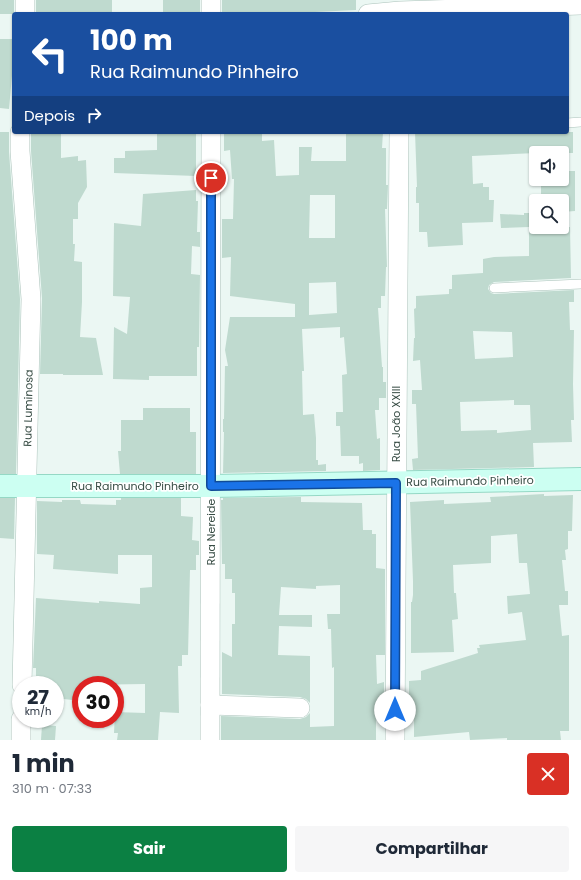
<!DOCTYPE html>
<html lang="pt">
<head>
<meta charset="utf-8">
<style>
	:root { --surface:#fff; --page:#f6f6f7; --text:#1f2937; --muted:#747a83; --accent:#0b8043 }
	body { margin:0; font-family:Poppins,sans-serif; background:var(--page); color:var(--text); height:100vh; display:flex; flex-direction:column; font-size:15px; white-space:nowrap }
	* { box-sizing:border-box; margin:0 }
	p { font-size:13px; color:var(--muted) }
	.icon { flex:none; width:22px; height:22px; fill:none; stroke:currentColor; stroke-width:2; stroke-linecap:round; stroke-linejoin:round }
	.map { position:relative; height:740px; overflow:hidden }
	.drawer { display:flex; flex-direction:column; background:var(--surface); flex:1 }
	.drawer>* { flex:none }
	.hud { position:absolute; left:12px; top:12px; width:557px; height:122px; border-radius:4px; box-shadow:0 1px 3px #0004; background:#1a4fa0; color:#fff; overflow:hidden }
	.controls { position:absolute; left:529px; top:146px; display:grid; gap:8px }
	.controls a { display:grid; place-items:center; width:40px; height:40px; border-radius:4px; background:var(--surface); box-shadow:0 1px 3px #0004; font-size:20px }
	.speed { position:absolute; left:12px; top:676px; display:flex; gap:8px; font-size:20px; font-weight:700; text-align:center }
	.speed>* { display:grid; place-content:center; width:52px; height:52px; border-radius:50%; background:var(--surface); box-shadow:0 1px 3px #0004; line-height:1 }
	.speed small { font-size:10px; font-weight:400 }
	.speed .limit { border:6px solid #d22; background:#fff; color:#111 }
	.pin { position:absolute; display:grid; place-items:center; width:34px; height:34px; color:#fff; margin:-17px; border:2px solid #fff; border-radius:50%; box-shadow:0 1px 4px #0007 }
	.me { position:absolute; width:44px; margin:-22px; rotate:0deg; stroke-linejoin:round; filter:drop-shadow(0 0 3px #0008) }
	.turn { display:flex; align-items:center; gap:14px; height:84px; padding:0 12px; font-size:18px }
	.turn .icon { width:52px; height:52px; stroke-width:2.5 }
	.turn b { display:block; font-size:28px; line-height:34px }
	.then { display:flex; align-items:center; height:38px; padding:0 12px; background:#0003; gap:8px; font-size:15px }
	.round { display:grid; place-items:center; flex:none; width:42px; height:42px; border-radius:4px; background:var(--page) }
	.summary { display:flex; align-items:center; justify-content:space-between; height:68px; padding:0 12px }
	h1 { font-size:24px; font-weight:700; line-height:30px }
	.button { display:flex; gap:8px; margin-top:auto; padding:8px 12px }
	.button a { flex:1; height:46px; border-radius:4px; background:var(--accent); color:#fff; font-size:16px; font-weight:700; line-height:46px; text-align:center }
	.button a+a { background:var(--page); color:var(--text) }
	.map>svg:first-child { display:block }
	.building { fill:#bfdacf; fill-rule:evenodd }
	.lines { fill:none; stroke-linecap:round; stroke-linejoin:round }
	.lane-casing { stroke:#acc3bb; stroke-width:10 }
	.street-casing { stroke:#acc3bb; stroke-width:20 }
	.secondary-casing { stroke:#95d8c5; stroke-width:24 }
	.lane { stroke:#fff; stroke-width:9 }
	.street { stroke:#fff; stroke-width:19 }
	.secondary { stroke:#ccfff2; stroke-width:22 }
	.route-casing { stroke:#114b97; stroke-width:10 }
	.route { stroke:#1a73e8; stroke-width:7 }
	.labels { text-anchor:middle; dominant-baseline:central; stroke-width:3.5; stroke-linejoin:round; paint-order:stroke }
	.street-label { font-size:11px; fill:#374c44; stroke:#fff }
</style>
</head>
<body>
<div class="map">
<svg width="581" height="740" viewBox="0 0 581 740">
	<rect width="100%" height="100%" fill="#ebf7f3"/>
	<g class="building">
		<rect x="0" y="0" width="14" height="14"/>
		<rect x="36" y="0" width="76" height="14"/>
		<rect x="163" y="0" width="37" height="14"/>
		<path d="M222,0H356V10L315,12V14H299V12L270,14H222Z"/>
		<path d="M0,39H14L13,64L9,109L0,108Z"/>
		<path d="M0,132H9V152L20,299L16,474H0Z"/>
		<path d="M31,132H61V158L78,156V161L86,160L87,187L78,203V219H73V244H75L74,261L82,262V302L80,337L96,338L103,375H63V374H40L42,298L31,151Z"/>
		<path d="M157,132H196V176L114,173V158H125V151L157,150Z"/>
		<path d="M235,132H262V141L274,140L276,176L299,175V147H312L311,161H346V132H383L382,148H386V185H388L387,209H385L387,267H386L385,296H381V308H378L382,367H383V382H386V398H379V410H375L377,439L380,438V470L363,471V463L359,464V456H341L340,426H336V412H343L342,375L347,374L344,337L340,338V327L302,329L304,371H302L303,415L314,414L316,438V460H318V465L326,464V471L223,473L224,432H223V419H224L225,366H228L225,350L230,317H295V304L230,296L231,257L222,258V219H233L234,179H232L230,150L224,151V133ZM310,195H335V238H309ZM336,282L337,313L309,315V283Z"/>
		<path d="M415,132H573V153H536L472,156L473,184L483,183V187H489V200H494L493,222L462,223L463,245L428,247L427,232H419V203H416V187H417Z"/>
		<path d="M562,171H575V211L562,212V201H541V179H562Z"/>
		<path d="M196,190V201H198L197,232H200V247L192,246L191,274L200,275L199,347H197V376H149V380L113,379L114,327L127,334L130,297L113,296L114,223L141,226L143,194Z"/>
		<path d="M524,213H536V227H570L571,278L494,282L489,285L488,289L491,293L494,294L574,290V302H569L570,330H574L573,384L574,420H571L572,442L533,443L534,467L413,470L412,459L418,458L416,404H412V390H422L420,360L413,361L414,338H415L414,309L416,308V296L449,294V289H452V275L483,273V259L494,257L529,256V227L501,228L500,214L524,215ZM473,331L512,332L513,357L475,359ZM514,400V405H530L531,430L497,433V430L461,431L460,402Z"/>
		<path d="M143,408H190V432H196V474H120L118,451H121V420H143Z"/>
		<path d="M544,494V496L573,495L572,531H568V549L565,550L566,560H562L565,591H568V605H559L562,636L569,635V731H560L561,740H507V738L470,740L469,732L414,737V706H409V681L421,680V671L478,653L477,648H480L479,645L526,640L522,612L508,614L507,596L530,594L527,563H519L517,534L491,536V563L453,565L454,593H456L458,619L452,620L454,652L411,653V602H412L413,595V581L410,502L444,500V504L491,502L490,497Z"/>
		<path d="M301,497V502L362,503L363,530H372V534H376V568L385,569V655H376L377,684L384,682V711H376V740H221V716L300,719L306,717L310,713V727L334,726V667L332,668L331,629H328L327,614H340V585L316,586V589L281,587L279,615H312V627L279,626L278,655L310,656V703L306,699L300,697L222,694V652L232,657V624H235V593H232V579H225V564H222L221,500H223V498Z"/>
		<path d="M0,498H15L14,539L0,538Z"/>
		<path d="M121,498H181V516L193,517L192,540L199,541V555H196V570H190L188,655H182V666H178L179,713L160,712L158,740H117L118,733H114L115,712L145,713V684L81,685V701L55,698V684L39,683V676H36V668H33L36,598L99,603V601L140,604V588L152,587V555H118V574L53,569L54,555L37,554V501L62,502V500H80L81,504L116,505V500H121Z"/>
		<path d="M42,725L56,726L55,740H41Z"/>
	</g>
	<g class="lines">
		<defs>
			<g id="lane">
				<path d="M567,123L581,122"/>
				<path d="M494,288L581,284"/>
			</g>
			<g id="street">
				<path d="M25,0V14"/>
				<path d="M211,14V0"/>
				<path d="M368,14L400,11L581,5"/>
				<path d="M20,132V151L31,299L22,685"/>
				<path d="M210,705L300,708"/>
				<path d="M21,740V719"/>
				<path d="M210,740L211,132"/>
				<path d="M395,740L399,132"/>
			</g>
			<path id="secondary" d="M0,486H211L581,479"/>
		</defs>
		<use href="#lane" class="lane-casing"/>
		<use href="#street" class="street-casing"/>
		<use href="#secondary" class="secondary-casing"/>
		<use href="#lane" class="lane"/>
		<use href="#street" class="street"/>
		<use href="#secondary" class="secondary"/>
	</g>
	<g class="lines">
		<defs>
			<path id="route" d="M211,178V486L396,483L395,710"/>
		</defs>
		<use href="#route" class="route-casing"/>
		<use href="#route" class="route"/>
	</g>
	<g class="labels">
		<g class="street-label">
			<text transform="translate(28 408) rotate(-89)">Rua Luminosa</text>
			<text transform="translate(396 424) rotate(-90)">Rua João XXIII</text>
			<text transform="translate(470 481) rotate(-1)">Rua Raimundo Pinheiro</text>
			<text x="135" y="486">Rua Raimundo Pinheiro</text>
			<text transform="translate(211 532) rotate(-90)">Rua Nereide</text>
		</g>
	</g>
</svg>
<div class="controls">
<a><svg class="icon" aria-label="sound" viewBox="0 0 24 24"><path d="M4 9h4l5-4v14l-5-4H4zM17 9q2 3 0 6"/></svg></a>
<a><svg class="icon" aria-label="search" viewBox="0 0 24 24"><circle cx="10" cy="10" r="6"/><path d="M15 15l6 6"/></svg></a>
</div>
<div class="speed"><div>27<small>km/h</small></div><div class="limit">30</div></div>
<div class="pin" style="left:211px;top:178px;background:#d93025"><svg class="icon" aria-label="arrive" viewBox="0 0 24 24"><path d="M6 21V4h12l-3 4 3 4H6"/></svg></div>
<svg class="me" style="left:395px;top:710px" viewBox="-20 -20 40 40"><circle r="19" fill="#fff"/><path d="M0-13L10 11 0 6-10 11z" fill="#1a73e8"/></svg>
<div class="hud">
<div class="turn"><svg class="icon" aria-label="left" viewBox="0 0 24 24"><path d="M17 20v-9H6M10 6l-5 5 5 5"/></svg><div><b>100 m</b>Rua Raimundo Pinheiro</div></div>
<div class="then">Depois<svg class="icon" aria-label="right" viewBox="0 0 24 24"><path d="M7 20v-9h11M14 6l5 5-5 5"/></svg></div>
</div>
</div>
<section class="drawer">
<div class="summary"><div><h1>1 min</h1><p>310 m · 07:33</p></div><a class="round" style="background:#d93025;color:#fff"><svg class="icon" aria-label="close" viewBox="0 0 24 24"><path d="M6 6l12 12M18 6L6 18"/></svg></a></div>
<div class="button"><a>Sair</a><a>Compartilhar</a></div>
</section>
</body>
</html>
